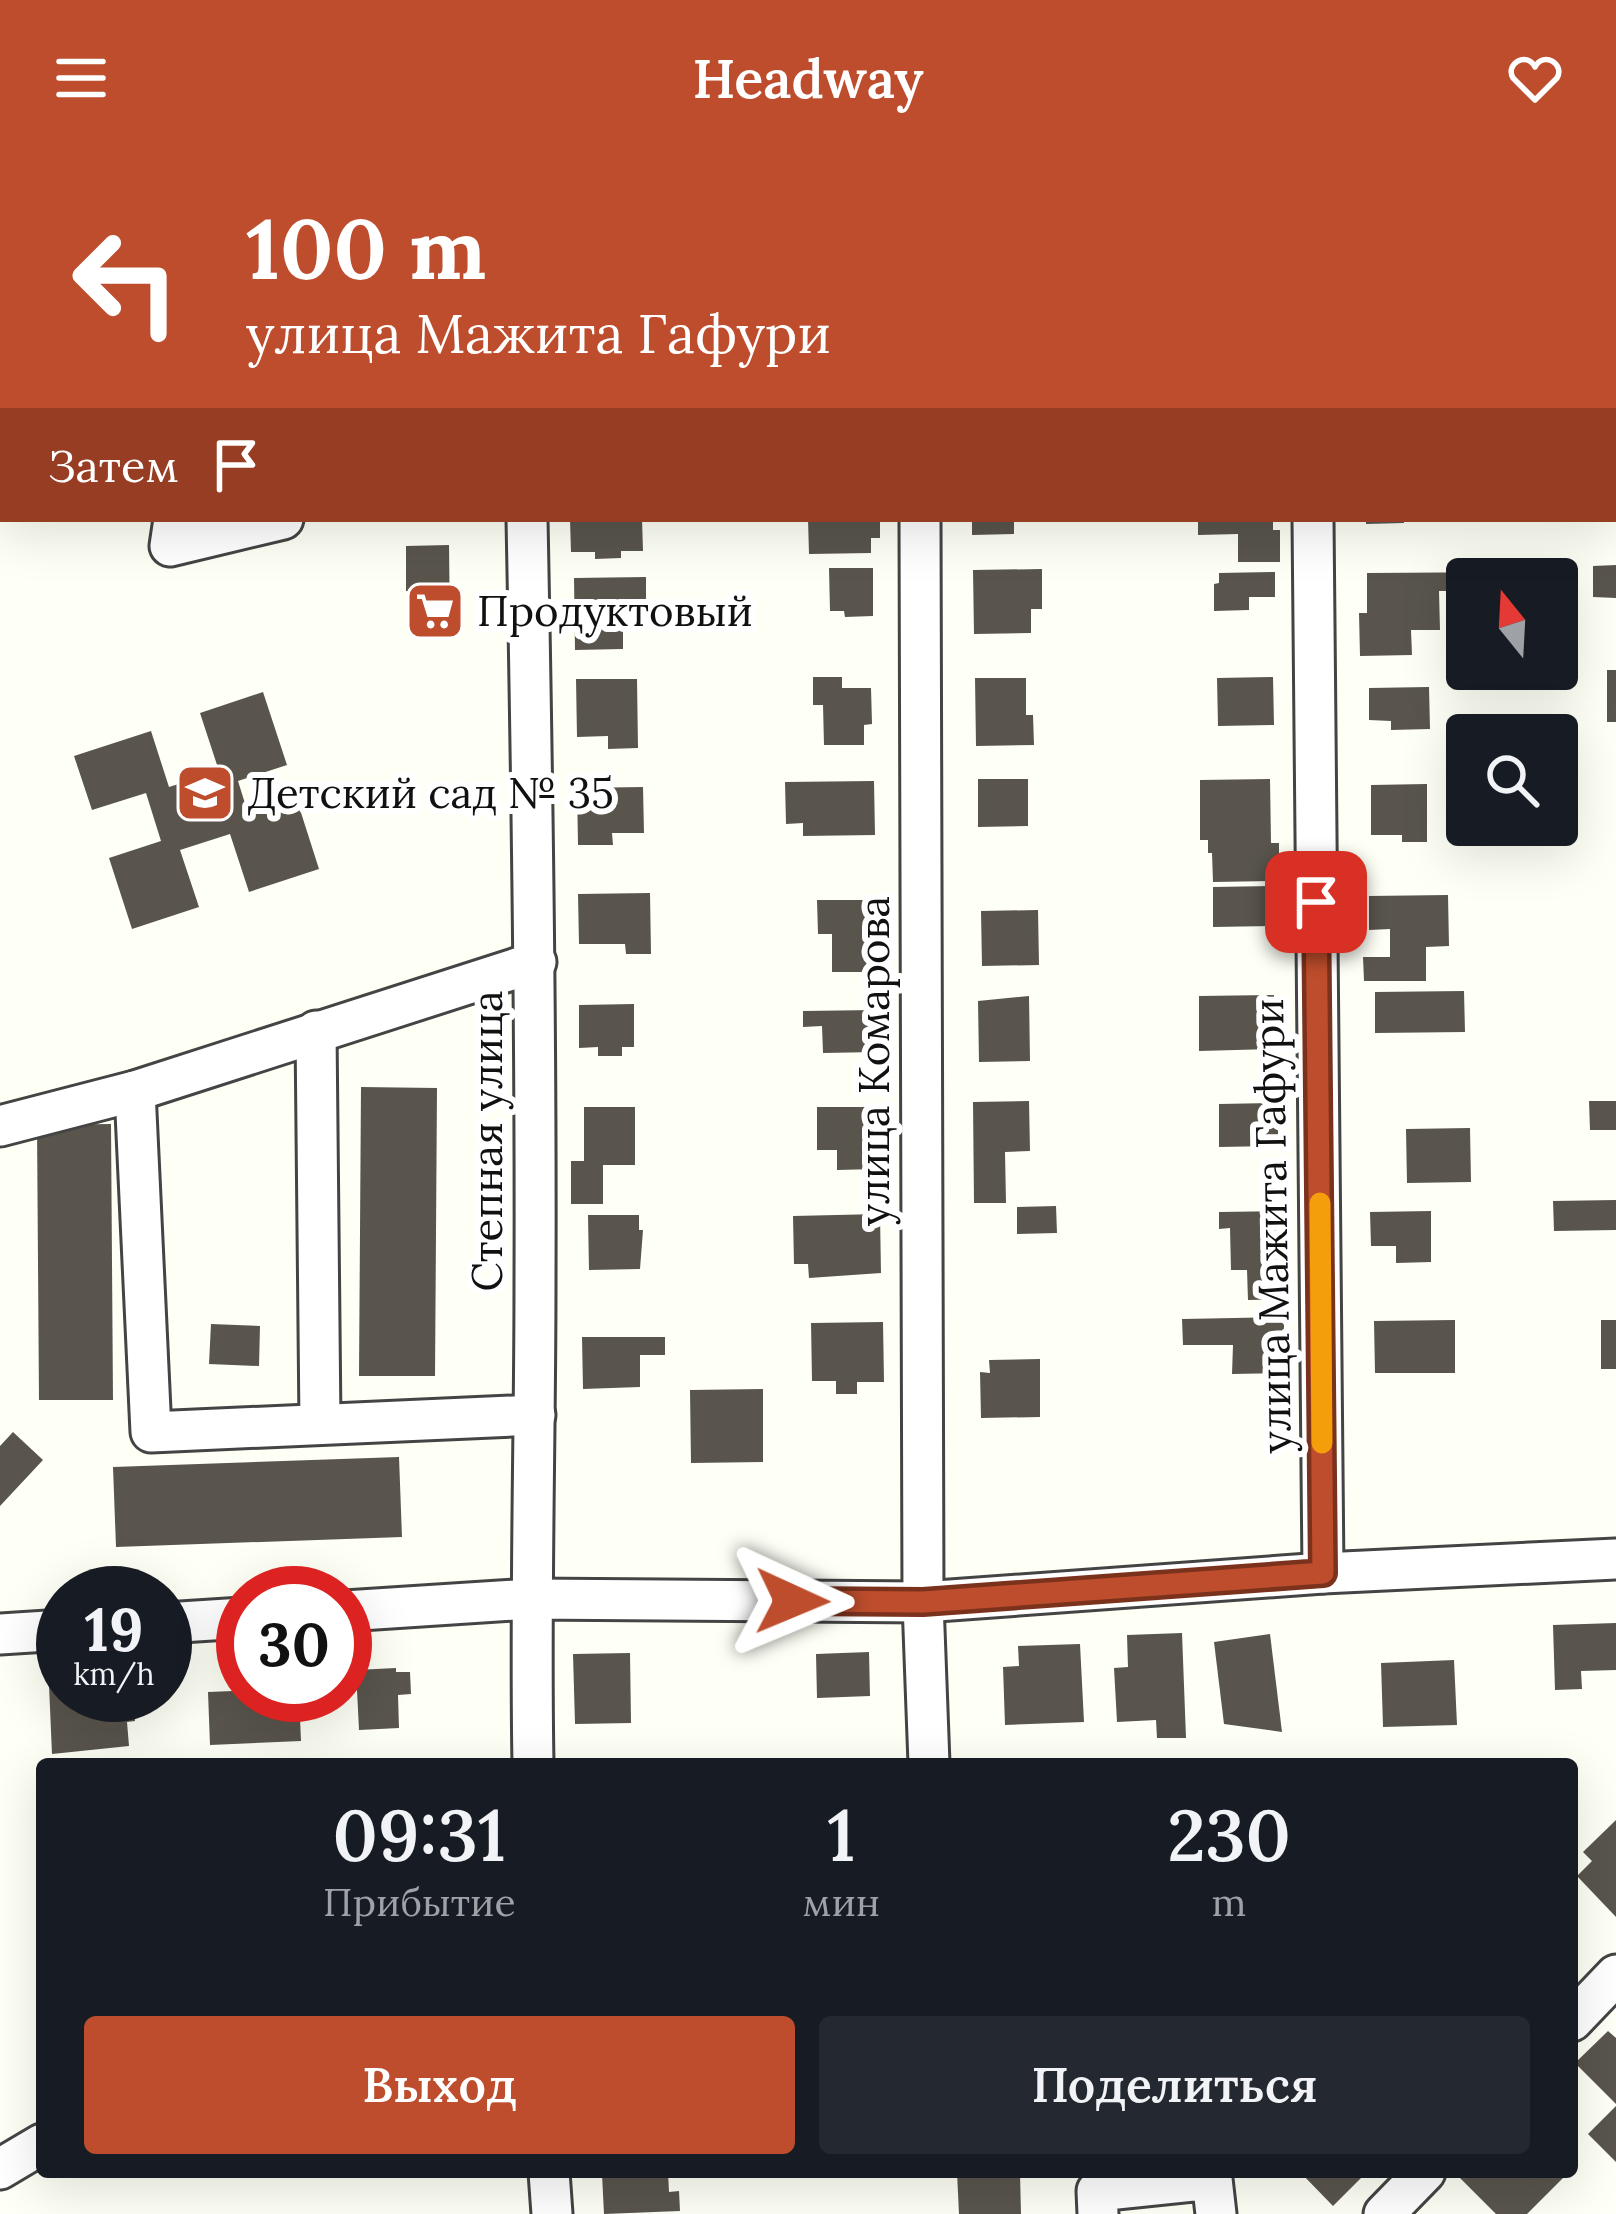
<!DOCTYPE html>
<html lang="ru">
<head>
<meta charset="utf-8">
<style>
	:root { --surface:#171b24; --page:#242831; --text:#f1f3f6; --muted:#9ea1a6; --accent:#bd4d2c }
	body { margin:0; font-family:Lora,serif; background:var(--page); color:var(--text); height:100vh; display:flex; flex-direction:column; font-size:45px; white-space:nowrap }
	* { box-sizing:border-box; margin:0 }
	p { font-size:39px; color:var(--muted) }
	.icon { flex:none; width:66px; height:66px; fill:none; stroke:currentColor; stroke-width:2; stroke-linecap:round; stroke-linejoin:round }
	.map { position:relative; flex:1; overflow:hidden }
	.panel { position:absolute; left:36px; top:1602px; width:1542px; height:420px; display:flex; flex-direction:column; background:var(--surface); border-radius:12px; box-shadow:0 12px 48px #0002 }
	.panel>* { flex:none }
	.top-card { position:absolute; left:0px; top:0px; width:1617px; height:366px; box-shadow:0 12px 48px #0002; background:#bd4d2c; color:#fff; overflow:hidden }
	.needle { width:78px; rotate:342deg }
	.controls { position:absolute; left:1446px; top:402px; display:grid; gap:24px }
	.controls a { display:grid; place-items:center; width:132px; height:132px; border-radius:12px; background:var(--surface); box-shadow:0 12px 48px #0002; font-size:60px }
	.speed { position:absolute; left:36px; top:1410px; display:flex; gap:24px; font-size:60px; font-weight:700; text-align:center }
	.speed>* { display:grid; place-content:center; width:156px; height:156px; border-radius:50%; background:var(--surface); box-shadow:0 12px 48px #0002; line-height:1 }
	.speed small { font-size:30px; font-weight:400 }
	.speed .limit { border:18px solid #d22; background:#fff; color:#111 }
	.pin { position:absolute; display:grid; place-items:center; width:102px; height:102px; color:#fff; margin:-51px; border-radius:24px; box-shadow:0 6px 18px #0006 }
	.me { position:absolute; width:132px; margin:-66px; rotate:91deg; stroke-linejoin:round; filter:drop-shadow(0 0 9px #0008) }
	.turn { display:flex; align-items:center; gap:42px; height:252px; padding:0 48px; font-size:54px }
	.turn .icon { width:156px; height:156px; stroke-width:2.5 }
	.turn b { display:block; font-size:84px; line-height:102px }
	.then { display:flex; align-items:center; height:114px; padding:0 48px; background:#0003; gap:24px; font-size:45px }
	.eta { display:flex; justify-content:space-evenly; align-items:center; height:204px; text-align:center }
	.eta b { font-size:72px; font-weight:600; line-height:84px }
	.action { display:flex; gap:24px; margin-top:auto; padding:24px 48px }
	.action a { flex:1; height:138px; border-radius:12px; background:var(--accent); color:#fff; font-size:48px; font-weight:600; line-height:138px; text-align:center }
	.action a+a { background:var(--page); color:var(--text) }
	header { display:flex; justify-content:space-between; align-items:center; height:156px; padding:0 48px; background:var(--accent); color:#fff; font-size:54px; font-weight:600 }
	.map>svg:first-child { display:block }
	.building { fill:#59554d }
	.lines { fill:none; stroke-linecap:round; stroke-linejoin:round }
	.minor-casing { stroke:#444; stroke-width:45 }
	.minor { stroke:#fff; stroke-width:39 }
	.route-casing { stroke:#7b321d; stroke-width:30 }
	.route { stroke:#bd4d2c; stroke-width:21 }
	.slow { stroke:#f59e0b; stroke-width:21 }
	.labels { text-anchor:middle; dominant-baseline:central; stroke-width:12; stroke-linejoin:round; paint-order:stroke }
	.poi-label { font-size:42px; fill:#111; stroke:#fff; text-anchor:start }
	.street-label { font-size:42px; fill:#111; stroke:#fff }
</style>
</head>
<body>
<header><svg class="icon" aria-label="menu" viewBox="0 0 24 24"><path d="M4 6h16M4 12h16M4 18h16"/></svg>Headway<svg class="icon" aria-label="heart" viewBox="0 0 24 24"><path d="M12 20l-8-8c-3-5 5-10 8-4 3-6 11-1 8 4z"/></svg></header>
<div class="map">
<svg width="1616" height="2058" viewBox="0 0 1616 2058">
	<rect width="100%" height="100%" fill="#fefff5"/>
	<g class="building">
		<path d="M570,363H642L643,395H621V402L595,403V396H571Z"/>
		<path d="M808,363H880V382H871V397L809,398Z"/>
		<path d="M972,363H1014V378L972,379Z"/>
		<path d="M1198,363H1273V374H1280V406H1238V378L1198,379Z"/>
		<path d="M1366,363H1404V367L1366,368Z"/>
		<path d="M449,389L450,474H419L418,435H406V390Z"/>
		<path d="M1616,409V442L1593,441V410Z"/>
		<path d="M829,412H873V460L845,461L844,455H830Z"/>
		<path d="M1042,413V453H1031V477L974,478L973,414Z"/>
		<path d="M1275,416V441H1249V454L1214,455V428L1219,427V417Z"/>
		<path d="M1519,416V423H1467V435H1439L1440,474H1411L1412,499L1360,500L1359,457H1367V417Z"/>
		<path d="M646,421V444L623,445V493L575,494L574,422Z"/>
		<rect x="1607" y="514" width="9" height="52"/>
		<path d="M813,521H842V532H871L872,568L864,569V589H824L823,549H813Z"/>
		<path d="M1273,521L1274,569L1218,570L1217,522Z"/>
		<path d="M975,522H1026V559H1033L1034,589L976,590Z"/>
		<path d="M576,523H637L638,592L608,593V580L577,581Z"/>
		<path d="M1429,531L1430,573L1391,574V565L1369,564V532Z"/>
		<path d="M263,536L287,609L238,625L248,657L296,641L319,713L249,736L230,678L180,694L199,751L132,773L109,702L161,685L146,637L92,654L74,600L151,575L169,631L219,615L200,557Z"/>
		<path d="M978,623H1028V670L978,671Z"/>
		<path d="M1270,623L1271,687H1279V725L1213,726L1212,697H1208V684H1200V624Z"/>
		<path d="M874,625L875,679L803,680V667L786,668L785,626Z"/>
		<path d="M1427,628V686H1402V679H1371V629Z"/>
		<path d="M643,631L644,677H612L613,689H578L577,632Z"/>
		<path d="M1274,730L1275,770L1213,771V731Z"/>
		<path d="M650,737L651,798H626L625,788H579L578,738Z"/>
		<path d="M1448,739L1449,790L1426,791V825H1364L1363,801H1390V773L1369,774V740Z"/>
		<path d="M817,744H875L876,816H832V778H818Z"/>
		<path d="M1038,754L1039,809L982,810L981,755Z"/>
		<path d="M1464,835L1465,876L1375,877V836Z"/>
		<path d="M1274,839L1275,893L1199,895V840Z"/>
		<path d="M1029,840L1030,905L979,906L978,845Z"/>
		<path d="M634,848V891H622V900H598V891L579,892V849Z"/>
		<path d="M875,854L876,896L823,897L822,870L803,871V855Z"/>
		<path d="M361,931L437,932L435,1220H359Z"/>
		<path d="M1029,945L1030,995L1005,996L1006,1047H974L973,946Z"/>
		<path d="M1589,945H1616V974H1590Z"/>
		<path d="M1278,947V990L1219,991V948Z"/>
		<path d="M584,951H635V1009H603V1048H571V1005H584Z"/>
		<path d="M817,951H875L876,1013L837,1014V994H817Z"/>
		<path d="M111,968L113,1244H39L37,969Z"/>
		<path d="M1470,972L1471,1026L1407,1027L1406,973Z"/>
		<path d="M1616,1044V1074L1554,1075L1553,1045Z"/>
		<path d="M1056,1050L1057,1077L1017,1078V1051Z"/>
		<path d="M1280,1055L1281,1110H1290V1143L1248,1144L1247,1114H1231L1230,1072L1219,1073V1056Z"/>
		<path d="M1431,1055V1106L1396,1107V1090H1371L1370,1056Z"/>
		<path d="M880,1058L881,1117L809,1122L808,1108H794L793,1060Z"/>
		<path d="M588,1059H639V1074H643L640,1113L589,1114Z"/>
		<path d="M1284,1161V1217L1232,1218L1233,1189H1183L1182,1163Z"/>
		<path d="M1455,1164V1217H1375L1374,1165Z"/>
		<rect x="1601" y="1164" width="15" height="49"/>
		<path d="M883,1166L884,1226H857V1238H836V1225H812L811,1167Z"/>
		<path d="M211,1168L260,1170L259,1210L209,1208Z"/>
		<path d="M582,1181H665V1199H640V1231L583,1233Z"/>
		<path d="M1040,1203V1261L981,1262L980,1216L990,1217L989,1204Z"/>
		<path d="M763,1233V1306L691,1307L690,1234Z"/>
		<path d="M13,1276L43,1304L0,1350V1290Z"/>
		<path d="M399,1301L402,1381L116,1391L113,1311Z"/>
		<path d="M1616,1467V1514L1581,1515L1582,1533L1555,1534L1553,1469Z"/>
		<path d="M1182,1477L1186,1582H1157L1156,1564L1117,1566L1114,1512L1128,1511L1127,1479Z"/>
		<path d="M1270,1478L1282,1576L1224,1568L1214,1486Z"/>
		<path d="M1080,1488L1084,1566L1005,1569L1003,1511L1019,1510L1018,1490Z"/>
		<path d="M869,1496L870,1540L817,1542L816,1498Z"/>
		<path d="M630,1497L631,1567L575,1568L573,1498Z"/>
		<path d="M1454,1504L1457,1569L1383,1571L1381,1507Z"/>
		<path d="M396,1512V1516H410L411,1538L398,1539L399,1572L359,1574L356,1514Z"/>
		<path d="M233,1523H243V1539H299L301,1585L210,1589L208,1536L233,1535Z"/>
		<path d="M49,1529H63V1539H134L135,1565L127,1566L129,1590L52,1598Z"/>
		<path d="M1616,1664V1761L1577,1720L1592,1705L1583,1696Z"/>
		<path d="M1608,1875L1616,1882V1948L1575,1907Z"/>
		<path d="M1616,1950V2006L1588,1978Z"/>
		<path d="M668,2016L669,2036L679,2035L680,2055L604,2058L602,2018Z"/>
		<path d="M957,2016L1020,2018L1021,2058H959Z"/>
		<path d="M1300,2016H1367L1333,2050Z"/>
		<path d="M1462,2016H1569L1527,2058H1496L1458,2020Z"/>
	</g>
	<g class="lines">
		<defs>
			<g id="minor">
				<path d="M197,0V3"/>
				<path d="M919,0V3"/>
				<path d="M1309,0V3"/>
				<path d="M521,3V0"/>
				<path d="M1614,64H1616"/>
				<path d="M174,363L170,390L283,363"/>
				<path d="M527,363C532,618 536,872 535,1126C535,1287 530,1447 533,1608"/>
				<path d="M920,363L923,1446L929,1608"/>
				<path d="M1313,363L1323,1417"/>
				<path d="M316,875L320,1268"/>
				<path d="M135,935L151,1276L535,1259"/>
				<path d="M0,970L135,935L536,806"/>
				<path d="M345,1455L530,1443L923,1446L1323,1417L1616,1403"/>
				<path d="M165,1467L243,1462"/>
				<path d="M0,1478L63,1474"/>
				<path d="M1572,1865L1616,1819"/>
				<path d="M0,2013L42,1988"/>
				<path d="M549,2016L552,2058"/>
				<path d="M1098,2058L1097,2035L1212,2023L1216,2058"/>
				<path d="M1384,2058L1425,2016"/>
			</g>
		</defs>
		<use href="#minor" class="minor-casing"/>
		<use href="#minor" class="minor"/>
	</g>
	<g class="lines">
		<defs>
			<path id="route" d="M792,1445L923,1446L1323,1417L1316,746"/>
		</defs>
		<use href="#route" class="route-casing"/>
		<use href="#route" class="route"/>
		<path class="slow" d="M1320,1047L1322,1287"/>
	</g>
	<defs>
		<symbol id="supermarket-square" viewBox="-11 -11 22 22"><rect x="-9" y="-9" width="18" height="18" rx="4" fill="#bd4d2c" stroke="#fff"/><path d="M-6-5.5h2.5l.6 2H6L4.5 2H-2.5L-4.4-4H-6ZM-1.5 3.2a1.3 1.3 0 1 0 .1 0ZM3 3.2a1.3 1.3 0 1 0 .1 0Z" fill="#fff"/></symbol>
		<symbol id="school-square" viewBox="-11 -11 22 22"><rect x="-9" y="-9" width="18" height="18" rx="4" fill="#bd4d2c" stroke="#fff"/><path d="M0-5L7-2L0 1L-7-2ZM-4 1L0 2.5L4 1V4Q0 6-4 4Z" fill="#fff"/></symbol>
	</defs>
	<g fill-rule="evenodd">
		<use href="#supermarket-square" x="402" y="422" width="66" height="66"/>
		<use href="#school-square" x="172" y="604" width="66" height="66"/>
	</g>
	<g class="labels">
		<g class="poi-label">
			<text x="477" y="455">Продуктовый</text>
			<text x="247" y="637">Детский сад № 35</text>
		</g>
		<g class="street-label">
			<text transform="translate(874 905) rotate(-90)">улица Комарова</text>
			<text transform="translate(487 985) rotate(-90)">Степная улица</text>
			<text transform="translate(1272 1070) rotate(-91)">улица Мажита Гафури</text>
		</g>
	</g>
</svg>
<div class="controls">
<a><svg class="needle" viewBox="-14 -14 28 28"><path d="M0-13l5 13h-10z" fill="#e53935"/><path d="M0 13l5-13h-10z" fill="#9ea1a6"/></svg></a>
<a><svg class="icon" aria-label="search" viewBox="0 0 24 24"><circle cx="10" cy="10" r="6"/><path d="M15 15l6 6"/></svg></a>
</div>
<div class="speed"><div>19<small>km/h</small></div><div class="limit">30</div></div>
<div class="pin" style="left:1316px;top:746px;background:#d93025"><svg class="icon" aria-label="arrive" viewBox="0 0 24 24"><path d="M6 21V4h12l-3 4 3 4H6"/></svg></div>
<svg class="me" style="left:792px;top:1445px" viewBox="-20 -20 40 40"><path d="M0-17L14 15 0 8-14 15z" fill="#bd4d2c" stroke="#fff" stroke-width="4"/></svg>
<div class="top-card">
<div class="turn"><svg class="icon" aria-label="left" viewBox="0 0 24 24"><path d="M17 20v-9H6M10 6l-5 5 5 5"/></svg><div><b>100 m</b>улица Мажита Гафури</div></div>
<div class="then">Затем<svg class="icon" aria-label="arrive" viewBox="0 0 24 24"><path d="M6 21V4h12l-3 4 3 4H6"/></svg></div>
</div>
<section class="panel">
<div class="eta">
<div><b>09:31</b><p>Прибытие</p></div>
<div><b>1</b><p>мин</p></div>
<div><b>230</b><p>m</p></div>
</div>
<div class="action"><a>Выход</a><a>Поделиться</a></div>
</section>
</div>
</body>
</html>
